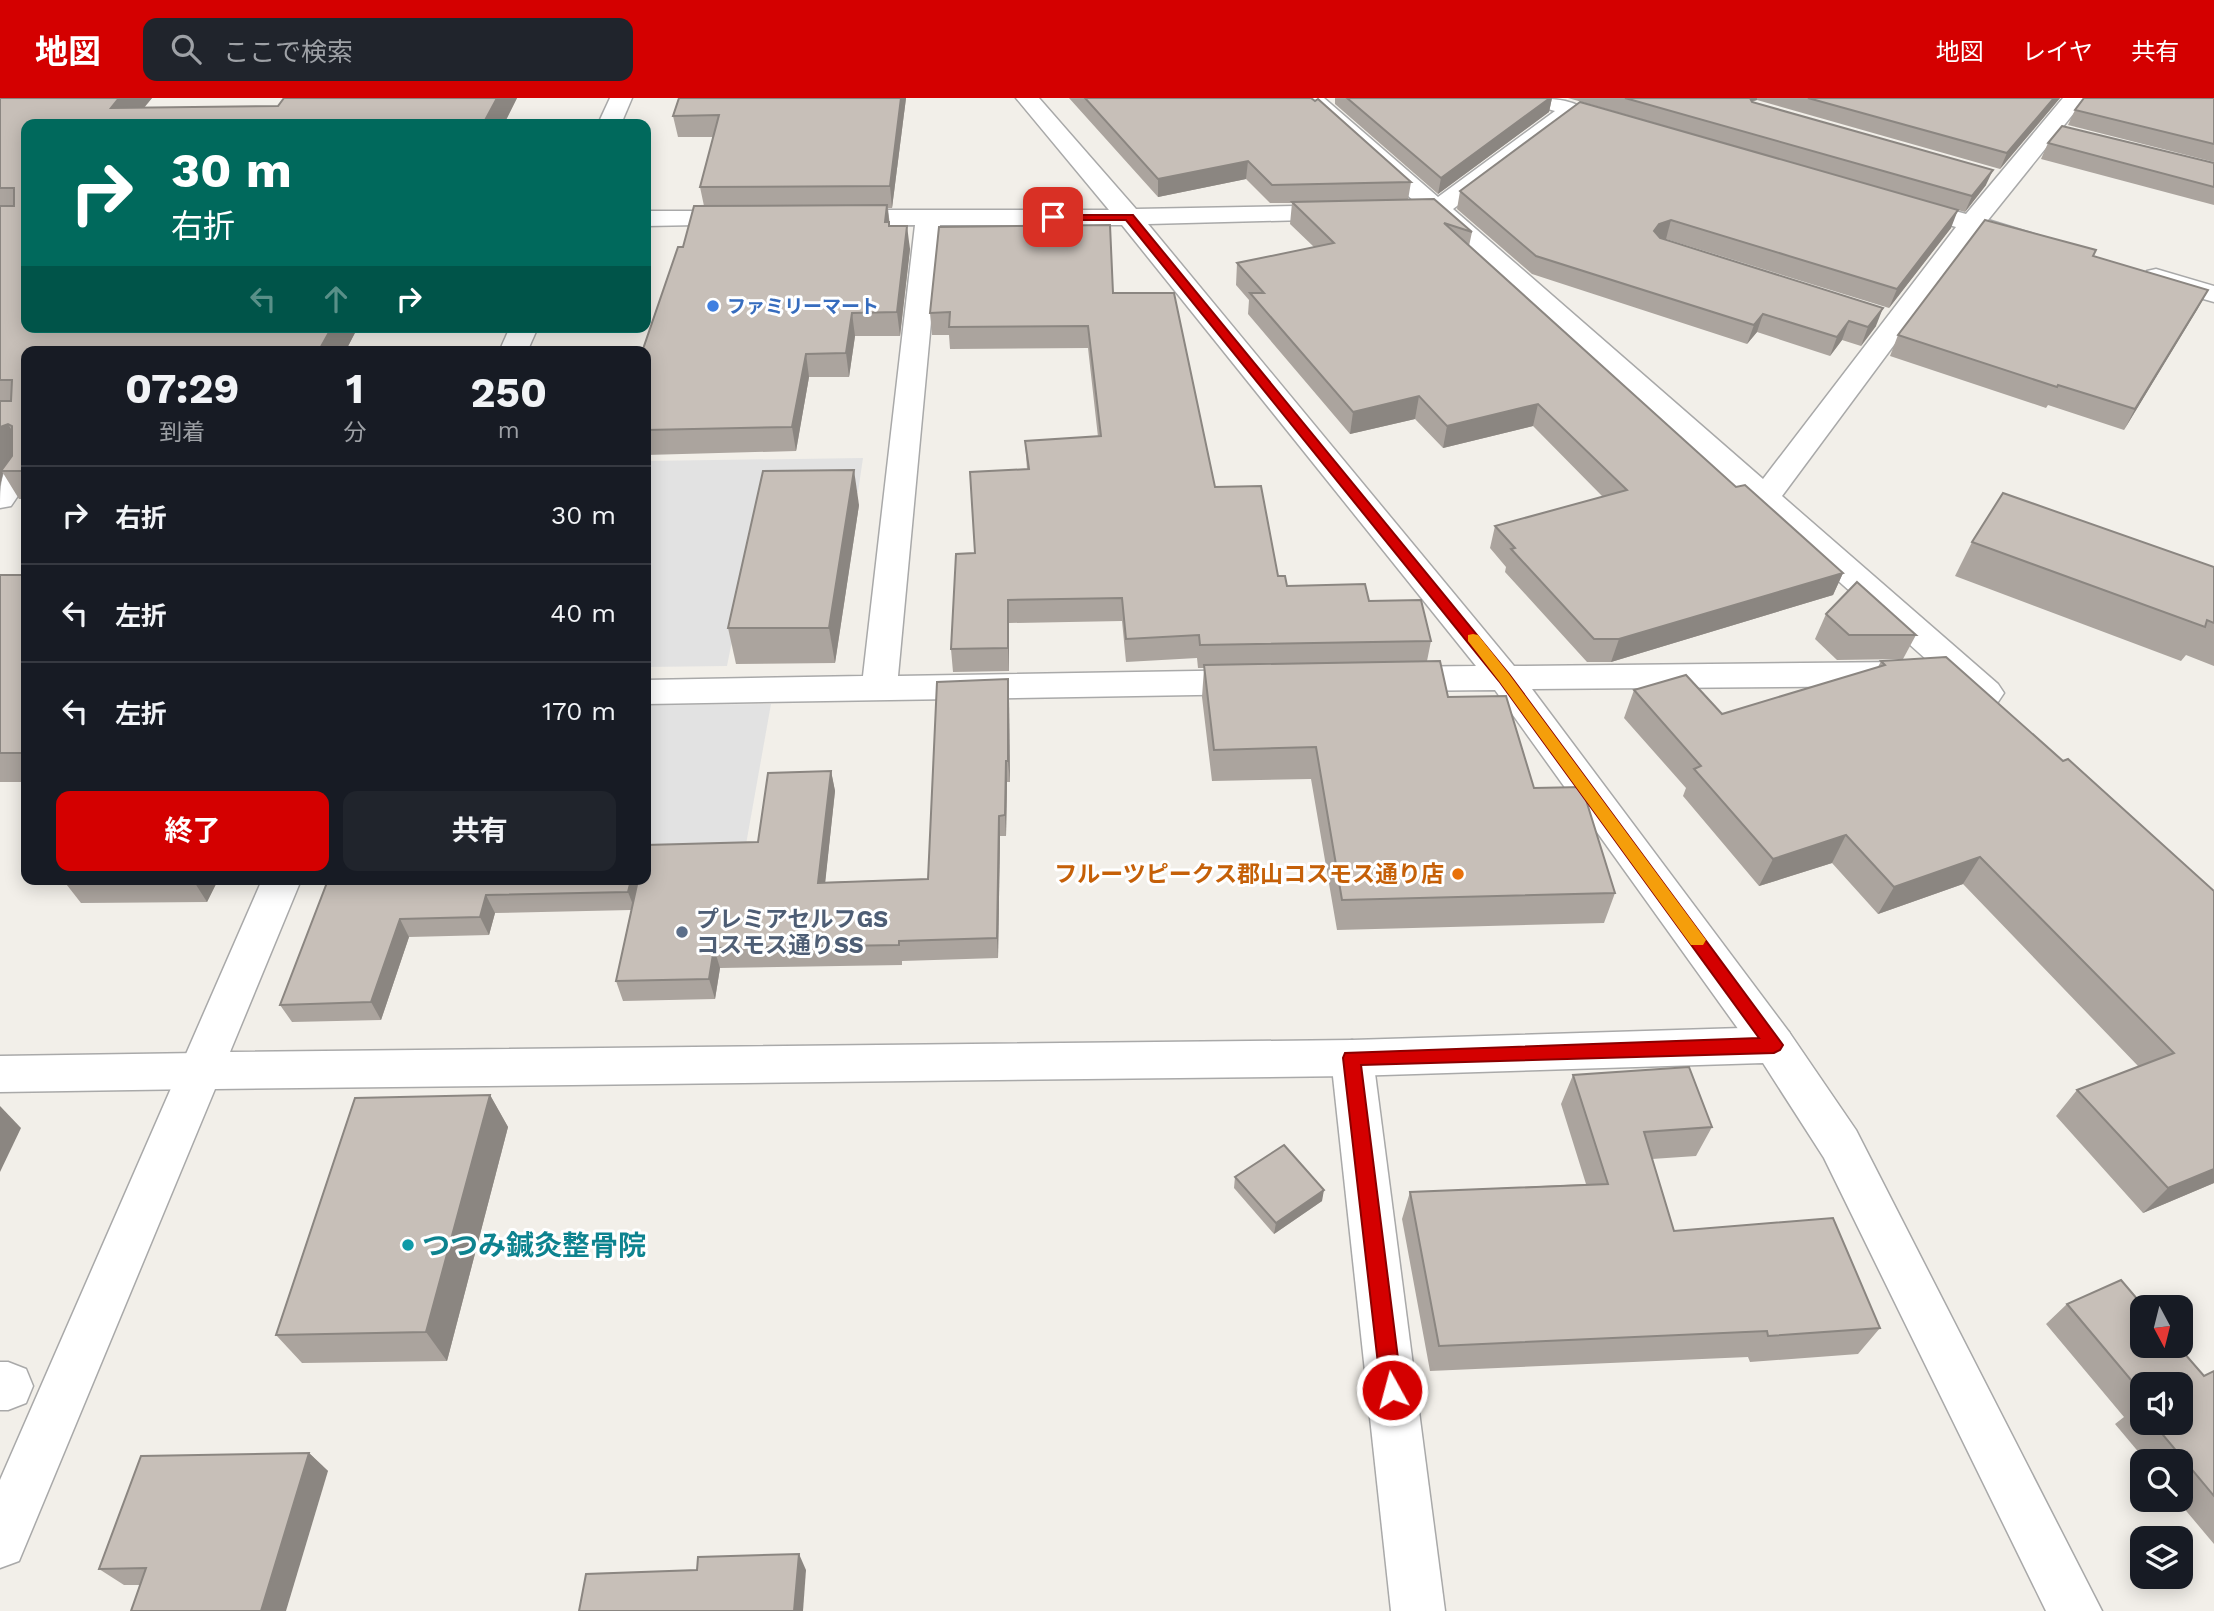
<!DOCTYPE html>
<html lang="ja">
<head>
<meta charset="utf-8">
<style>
	:root { --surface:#171b24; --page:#20242c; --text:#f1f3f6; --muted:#9ea1a6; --line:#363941; --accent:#d40000 }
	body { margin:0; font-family:"Work Sans","Noto Sans JP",sans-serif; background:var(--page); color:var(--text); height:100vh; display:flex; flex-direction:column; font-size:26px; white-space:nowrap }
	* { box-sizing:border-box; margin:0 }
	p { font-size:23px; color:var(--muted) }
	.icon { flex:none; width:38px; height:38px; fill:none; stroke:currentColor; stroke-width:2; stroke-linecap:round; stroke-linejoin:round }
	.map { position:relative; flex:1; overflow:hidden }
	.side { position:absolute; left:21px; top:248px; width:630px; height:539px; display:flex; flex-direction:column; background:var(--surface); border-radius:14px; box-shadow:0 4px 18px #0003 }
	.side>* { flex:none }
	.banner { position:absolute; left:21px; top:21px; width:630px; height:214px; border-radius:14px; box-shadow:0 4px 18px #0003; background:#00695c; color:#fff; overflow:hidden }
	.needle { width:46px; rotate:173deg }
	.controls { position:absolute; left:2130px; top:1197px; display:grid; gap:14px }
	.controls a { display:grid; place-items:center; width:63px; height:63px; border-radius:14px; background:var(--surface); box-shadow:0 4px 18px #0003; font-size:35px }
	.pin { position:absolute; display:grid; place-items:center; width:60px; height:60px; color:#fff; margin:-30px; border-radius:14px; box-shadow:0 4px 10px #0006 }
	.me { position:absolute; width:77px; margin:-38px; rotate:353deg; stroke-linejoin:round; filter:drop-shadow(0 0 5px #0008) }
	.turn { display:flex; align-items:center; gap:24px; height:147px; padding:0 35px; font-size:32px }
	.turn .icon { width:91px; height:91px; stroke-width:2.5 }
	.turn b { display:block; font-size:49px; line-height:60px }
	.lanes { display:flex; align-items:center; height:66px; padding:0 35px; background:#0003; justify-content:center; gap:35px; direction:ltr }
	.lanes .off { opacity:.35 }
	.eta { display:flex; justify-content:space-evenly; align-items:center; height:119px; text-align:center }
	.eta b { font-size:42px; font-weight:700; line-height:49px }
	.cta { display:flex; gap:14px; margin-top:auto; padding:14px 35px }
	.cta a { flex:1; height:80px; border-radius:14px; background:var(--accent); color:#fff; font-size:28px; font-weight:700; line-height:80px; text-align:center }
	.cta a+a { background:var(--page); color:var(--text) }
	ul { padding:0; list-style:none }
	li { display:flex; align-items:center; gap:21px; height:98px; padding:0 35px; border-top:2px solid var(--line) }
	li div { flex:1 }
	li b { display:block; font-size:26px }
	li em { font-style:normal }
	header { display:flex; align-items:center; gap:42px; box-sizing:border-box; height:98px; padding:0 35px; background:var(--accent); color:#fff }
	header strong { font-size:33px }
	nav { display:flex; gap:38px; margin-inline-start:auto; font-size:24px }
	.search { width:490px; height:63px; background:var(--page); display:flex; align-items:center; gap:18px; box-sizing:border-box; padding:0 24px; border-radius:14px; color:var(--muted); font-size:26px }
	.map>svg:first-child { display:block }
	.parking { fill:#e2e2e2 }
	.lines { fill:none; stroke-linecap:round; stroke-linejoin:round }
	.pedestrian-casing { stroke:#a9a9a9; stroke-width:3 }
	.minor-casing { stroke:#a9a9a9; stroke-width:3 }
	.tertiary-casing { stroke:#a9a9a9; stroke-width:3 }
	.pedestrian { fill:#fff; fill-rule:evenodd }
	.minor { fill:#fff; fill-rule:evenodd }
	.tertiary { fill:#fff; fill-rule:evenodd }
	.wall { fill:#aba49e; fill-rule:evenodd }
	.shaded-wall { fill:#8b8681 }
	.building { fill:#c7bfb8; stroke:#8b8681; stroke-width:2 }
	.route { fill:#d40000; stroke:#8a0000; stroke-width:2 }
	.slow { fill:#f59e0b }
	.shop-dot { fill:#3f7fe0; stroke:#fff; stroke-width:2.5 }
	.food-dot { fill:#e8710a; stroke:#fff; stroke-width:2.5 }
	.service-dot { fill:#5c6f8a; stroke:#fff; stroke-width:2.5 }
	.culture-dot { fill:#0f9aa8; stroke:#fff; stroke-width:2.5 }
	.labels { text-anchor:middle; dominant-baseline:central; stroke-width:6; stroke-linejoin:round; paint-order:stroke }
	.far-shop-label { font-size:19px; font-weight:bold; fill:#366cbe; stroke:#fff; text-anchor:start }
	.food-label { font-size:23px; font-weight:bold; fill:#c56008; stroke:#fff; text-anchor:end }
	.service-label { font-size:23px; font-weight:bold; fill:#4e5e75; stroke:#fff; text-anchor:start }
	.near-culture-label { font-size:28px; font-weight:bold; fill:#0d838f; stroke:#fff; text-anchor:start }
</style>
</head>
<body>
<header>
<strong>地図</strong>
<div class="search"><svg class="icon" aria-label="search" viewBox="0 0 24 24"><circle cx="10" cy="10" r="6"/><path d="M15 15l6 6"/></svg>ここで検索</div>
<nav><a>地図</a><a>レイヤ</a><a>共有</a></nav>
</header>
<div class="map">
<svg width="2214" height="1513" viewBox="0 0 2214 1513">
	<rect width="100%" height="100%" fill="#f2efe9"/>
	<g class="parking">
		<path d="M863,360L858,394L761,396L727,568L646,569V363Z"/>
		<path d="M771,606L745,752L646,753V607Z"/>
	</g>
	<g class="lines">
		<defs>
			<path id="pedestrian" d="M0,1264H8L26,1271L33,1288L26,1305L8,1312H0Z"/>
			<g id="minor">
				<path d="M1016,0H1039L1136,111L1344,107L1353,109L1356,114L1353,119L1344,121L1148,126L1514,568L1903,564L1915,568L1920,576L1915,584L1903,588L1532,591L1789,934L1795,947L1789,960L1774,965L1759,960L1495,592L1393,593L1381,589L1376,581L1381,573L1393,569L1476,568L1122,127H940L898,578L1256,572L1268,576L1273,584L1268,592L1256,596L646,606V582L863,578L915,127L837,128L828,125L824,120L828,115L837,112H1109Z"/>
				<path d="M1300,0H1324L1438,99L1555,13L1526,5L1523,0C1540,0 1572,0 1583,11L1580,16L1453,111L1763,381L1956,129L1895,111L1892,106L1895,101L1904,99L1966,116L2063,0H2086L1988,122L2040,138L2044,143L2040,148L2031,151L1977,135L1782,398L1998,586L2004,595L1998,604L1986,607L1974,604L1432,120L1402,118L1399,113L1402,108L1416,105Z"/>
				<path d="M742,113L751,116L755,121L751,126L646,128V113Z"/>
				<path d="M2156,171L2214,188V204L2147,185L2143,179L2147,173Z"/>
				<path d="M26,356V386L11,408L0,410C0,387 0,363 26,356Z"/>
				<path d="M1352,942L1367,947L1373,960L1445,1513H1391L1331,960L1337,947Z"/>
				<path d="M199,955L214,960L221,973L214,986L199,991L0,994V958Z"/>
			</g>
			<g id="tertiary">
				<path d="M610,0H632L621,26H598Z"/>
				<path d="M510,229H538L527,254H499Z"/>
				<path d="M262,782H301L230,954L1352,942L1774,929L1789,934L1856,1032L2102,1513H2046L1824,1060L1763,965L1352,978L215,991L19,1463L0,1470V1382Z"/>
			</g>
		</defs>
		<use href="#pedestrian" class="pedestrian-casing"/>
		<use href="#minor" class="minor-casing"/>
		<use href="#tertiary" class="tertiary-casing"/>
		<use href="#pedestrian" class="pedestrian"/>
		<use href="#minor" class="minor"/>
		<use href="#tertiary" class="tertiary"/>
	</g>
	<g class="wall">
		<path d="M0,0H152L144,10L278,8L517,0L504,26H26V229H358L345,254H26V401H19L3,375L0,388Z"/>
		<path d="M679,0H906L892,110H888L890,128L910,151L900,238H855L849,279H809L796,353L646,357V254L683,149L704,108L700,89L713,39H678L673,18Z"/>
		<path d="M1069,0H1311L1411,84L1408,102L1472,134L1469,148L1736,389L1843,475L1833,497L1611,564H1587L1505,474L1506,469L1490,450L1495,428L1603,399L1533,328L1443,350L1415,321L1350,336L1248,216L1249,202L1236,187L1237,165L1314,149L1290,126L1292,105H1270L1246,81L1158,99Z"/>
		<path d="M1335,0H1552L1549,14L1438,96L1335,6Z"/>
		<path d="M1568,0H2060L2000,71L1757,2L1752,4L1986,87L1965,114Z"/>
		<path d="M2214,0V64L2068,27L2075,12Z"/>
		<path d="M2048,45L2214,65V107L2041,61Z"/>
		<path d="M1460,93L1951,130L1889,210L1666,141H1664L1876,228L1861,248L1842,242L1830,258L1757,234L1747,246L1532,176L1457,111Z"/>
		<path d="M2093,158L2208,192L2124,332L2048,307L2046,310L1890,258L1898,237Z"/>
		<path d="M1113,195L1215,389L1278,478L1287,488L1369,503L1431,543L1427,563L1448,599L1534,690L1615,795L1604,825L1337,832L1311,681L1212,683L1202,599L1204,570H1198L1197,560L1126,564L1122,523L1009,525V573L953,574L951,551L975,455L1027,371L1025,343L1098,339L1088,250L950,251L949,237H932L930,215Z"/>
		<path d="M859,407L835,565L736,566L728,530Z"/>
		<path d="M1972,444L2214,469V568L2186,557L2181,563L1955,478Z"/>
		<rect x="0" y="477" width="26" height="207"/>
		<path d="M1826,516L1916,537L1903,561L1837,562L1815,541Z"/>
		<path d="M1881,563L2063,663L2214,793V1085L2143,1115L2056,1018L2077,992L2139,969L1963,786L1878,816L1832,765L1759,788L1683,698L1686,690L1624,620L1634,592L1722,616L1878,569Z"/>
		<path d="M1009,602L1010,684H1007L1006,738H1000L998,860L902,863V867L720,870L715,901L623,903L616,883L631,812L495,815L489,837L409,839L381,922L292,924L280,907L328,782L758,744L831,673L835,693L825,784L928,781Z"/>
		<path d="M63,782H218L207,804L81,805Z"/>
		<path d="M1573,977L1712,1029L1696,1058L1652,1061L1674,1133L1880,1230L1858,1256L1750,1264L1748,1259L1430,1273L1402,1121L1410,1094L1586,1086L1561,1006Z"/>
		<path d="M490,997L508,1029L447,1263L302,1265L276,1237Z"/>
		<path d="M1235,1079L1322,1103L1274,1136L1234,1090Z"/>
		<path d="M2067,1206L2204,1278L2214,1273V1446L2177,1402H2180V1363H2146L2115,1326L2124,1319L2046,1226ZM2142,1286L2180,1325H2142Z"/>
		<path d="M309,1355L328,1373L140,1487H124L99,1471Z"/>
	</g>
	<g class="shaded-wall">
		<path d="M119,0H152L130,26L111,10Z"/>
		<path d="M497,0H517L504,26H483Z"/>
		<path d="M901,0H906L892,110L890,88Z"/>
		<path d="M1550,0H1552L1549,14L1438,96L1441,80Z"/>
		<path d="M1746,0H1757V2L1747,4Z"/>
		<path d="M2054,0H2060L2000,71L2007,55Z"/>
		<path d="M1248,63L1246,81L1158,99V81Z"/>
		<path d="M1993,72L1986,87L1965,114L1972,98Z"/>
		<path d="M887,107L890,130L885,124Z"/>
		<path d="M1958,112L1951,130L1889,210L1897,191Z"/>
		<path d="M1671,122L1666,141L1654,144V133L1659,126Z"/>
		<path d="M907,128L910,151L900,238L897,214Z"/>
		<path d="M2208,192L2197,212L2124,332L2135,311Z"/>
		<path d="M1883,210L1876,228L1861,248L1868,229Z"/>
		<path d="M852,215L855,238L849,279L846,255Z"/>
		<path d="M1763,216L1757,234L1747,246L1754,227Z"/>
		<path d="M1849,223L1842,242L1830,258L1837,239Z"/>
		<path d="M332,229H358L345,254H318Z"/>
		<path d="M806,256L809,279L796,353L792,329Z"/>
		<path d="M1419,298L1415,321L1350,336L1353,314Z"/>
		<path d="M1538,306L1533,328L1443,350L1447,328Z"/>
		<path d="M8,326L25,354L1,373L3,375L0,388V329Z"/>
		<path d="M854,372L859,407L835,565L829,530Z"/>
		<path d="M1843,475L1833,497L1611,564L1619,541Z"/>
		<path d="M1008,502L1009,525V573L1008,550Z"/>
		<path d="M1008,581L1009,602L1010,684L1008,663Z"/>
		<path d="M1006,663L1007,684L1006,738L1005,717Z"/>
		<path d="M831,673L835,693L823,805L818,785Z"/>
		<path d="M999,718L1000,738L998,860L997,840Z"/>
		<path d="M1846,737L1832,765L1759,788L1773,761Z"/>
		<path d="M1980,759L1963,786L1878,816L1894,789Z"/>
		<path d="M193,782H218L207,804Z"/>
		<path d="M631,782H641L635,812L628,794Z"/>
		<path d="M486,797L495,815L489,837L480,819Z"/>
		<path d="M400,821L409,839L381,922L371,904Z"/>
		<path d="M714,850L720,870L715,901L709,881Z"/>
		<path d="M490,997L508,1029L447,1263L426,1234Z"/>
		<path d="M0,1008L21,1030L0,1074Z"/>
		<path d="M2214,1071V1085L2143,1115L2168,1090Z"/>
		<path d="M1324,1092L1322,1103L1274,1136L1276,1125Z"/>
		<path d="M309,1355L328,1373L286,1513H261Z"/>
		<path d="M799,1456L806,1472L803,1513H794Z"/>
	</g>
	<g class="building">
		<path d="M0,0H119L111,10L278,8L284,0H497L483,26H26V229H332L318,254H26V373H1L12,358V328L8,326L0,329V303H11L12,282H0V108H14V90H0Z"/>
		<path d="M679,0H901L890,88L700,89L719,17L673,18Z"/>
		<path d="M1085,0H1311L1315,3L1318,1L1411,84L1272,87L1248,63L1158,81Z"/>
		<path d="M1347,0H1550L1441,80Z"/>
		<path d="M1625,0H1750L1752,4L1993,72L1972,98Z"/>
		<path d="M1808,0H2054L2007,55Z"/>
		<path d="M2084,0H2214V46L2075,12Z"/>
		<path d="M1580,4L1958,112L1897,191L1671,122L1659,126L1654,133L1660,140L1883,210L1868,229L1849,223L1837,239L1763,216L1754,227L1536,158L1460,93Z"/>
		<path d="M2062,28L2214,65V89L2048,45Z"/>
		<path d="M1434,101L1472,134L1444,125L1736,389L1745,387L1843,475L1619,541H1594L1511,451L1515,450L1495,428L1627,392L1538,306L1447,328L1419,298L1353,314L1250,195H1264L1237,165L1334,145L1292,104Z"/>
		<path d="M887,107L885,124H889V128H907L897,214L852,215L846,255L806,256L792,329L646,332V254H642L678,149H683L694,108Z"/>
		<path d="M1985,122L2096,152L2093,158L2208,192L2135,311L2058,287L2057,289L1898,237Z"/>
		<path d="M1110,127L1113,195H1174L1215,389L1261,388L1278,478H1285L1287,488L1365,486L1369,503L1421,502L1431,543L1200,547L1199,537L1126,541L1122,500L1008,502V550L951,551L956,456L975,455L970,374L1029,371L1025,343L1101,338L1088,228L949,229L950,214L930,215L939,129Z"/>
		<path d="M854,372L829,530H728L763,373Z"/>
		<path d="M2003,395L2214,469V525L2207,522L2205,529L1972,444Z"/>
		<rect x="0" y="477" width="26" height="178"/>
		<path d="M1857,484L1916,537H1849L1826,516Z"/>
		<path d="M1946,559L2063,663L2068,661L2214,793V1071L2168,1090L2077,992L2174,955L1980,759L1894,789L1846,737L1773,761L1694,671L1701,668L1634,592L1686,577L1722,616L1885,567L1881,563Z"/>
		<path d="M1440,563L1448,599L1506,598L1534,690L1582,689L1615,795L1342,802L1316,649L1214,652L1204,567Z"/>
		<path d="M1008,581V663H1006L1005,717L999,718L997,840L899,843V847L714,850L709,881L616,883L638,782H646V747L758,744L768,675L831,673L818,785L928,781L937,584Z"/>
		<path d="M328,782H631L628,794L486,797L480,819L400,821L371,904L280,907Z"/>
		<path d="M1689,969L1712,1029L1644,1034L1674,1133L1833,1120L1880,1230L1768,1238L1767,1233L1439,1248L1410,1094L1608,1086L1573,977Z"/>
		<path d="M490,997L426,1234L276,1237L355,1000Z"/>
		<path d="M1284,1047L1324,1092L1276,1125L1235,1079Z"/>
		<path d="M2121,1182L2144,1209H2142V1248H2178L2204,1278L2214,1273V1398L2153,1325H2180V1286H2142V1295L2067,1206Z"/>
		<path d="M309,1355L261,1513H131L146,1470L99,1471L141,1358Z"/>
		<path d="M799,1456L794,1513H579L586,1476L697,1472L698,1459Z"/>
	</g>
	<path class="route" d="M1050,117H1133L1509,576L1783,947L1780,952L1774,955L1361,967L1402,1292L1399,1299L1392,1302L1384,1299L1381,1292L1343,960L1345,955L1759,940L1499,583L1126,122H1053L1048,119Z"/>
	<path class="slow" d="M1473,536L1478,537L1509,576L1703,838L1706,842L1703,847H1691L1499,583L1468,543V537Z"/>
	<circle class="shop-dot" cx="713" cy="208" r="7"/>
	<circle class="food-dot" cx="1458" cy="776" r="7"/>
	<circle class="service-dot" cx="682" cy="834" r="7"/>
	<circle class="culture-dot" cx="408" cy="1147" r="7"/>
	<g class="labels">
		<g class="far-shop-label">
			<text x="727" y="208">ファミリーマート</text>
		</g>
		<g class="food-label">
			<text x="1444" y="776">フルーツピークス郡山コスモス通り店</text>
		</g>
		<g class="service-label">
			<text x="696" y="821">プレミアセルフGS<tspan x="696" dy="26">コスモス通りSS</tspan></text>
		</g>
		<g class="near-culture-label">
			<text x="422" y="1147">つつみ鍼灸整骨院</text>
		</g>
	</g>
</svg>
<div class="controls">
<a><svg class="needle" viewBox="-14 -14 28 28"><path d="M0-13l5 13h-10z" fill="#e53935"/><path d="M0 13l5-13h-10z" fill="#9ea1a6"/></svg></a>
<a><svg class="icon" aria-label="sound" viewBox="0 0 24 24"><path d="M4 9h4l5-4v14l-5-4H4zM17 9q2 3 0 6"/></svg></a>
<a><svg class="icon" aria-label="search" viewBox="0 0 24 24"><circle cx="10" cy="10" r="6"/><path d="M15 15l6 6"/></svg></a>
<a><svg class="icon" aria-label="layers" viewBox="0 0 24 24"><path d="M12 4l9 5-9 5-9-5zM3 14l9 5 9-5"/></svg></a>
</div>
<div class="pin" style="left:1053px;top:119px;background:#d93025"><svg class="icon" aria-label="arrive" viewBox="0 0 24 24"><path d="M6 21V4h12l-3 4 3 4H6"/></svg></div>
<svg class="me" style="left:1392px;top:1292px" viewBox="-20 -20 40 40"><circle r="17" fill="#d40000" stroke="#fff" stroke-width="3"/><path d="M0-11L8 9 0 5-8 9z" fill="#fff"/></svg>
<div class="banner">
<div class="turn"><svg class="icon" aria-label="right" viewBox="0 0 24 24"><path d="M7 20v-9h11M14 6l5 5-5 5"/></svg><div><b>30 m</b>右折</div></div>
<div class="lanes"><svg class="icon off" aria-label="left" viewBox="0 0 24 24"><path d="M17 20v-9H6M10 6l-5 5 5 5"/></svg><svg class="icon off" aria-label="ahead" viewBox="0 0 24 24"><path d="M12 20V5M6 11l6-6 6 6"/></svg><svg class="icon" aria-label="right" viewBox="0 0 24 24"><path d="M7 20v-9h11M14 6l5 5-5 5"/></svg></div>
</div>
<section class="side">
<div class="eta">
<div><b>07:29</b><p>到着</p></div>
<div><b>1</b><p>分</p></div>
<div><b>250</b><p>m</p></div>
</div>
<ul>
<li><svg class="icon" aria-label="right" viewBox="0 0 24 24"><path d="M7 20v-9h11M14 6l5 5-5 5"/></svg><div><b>右折</b></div><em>30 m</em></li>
<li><svg class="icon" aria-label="left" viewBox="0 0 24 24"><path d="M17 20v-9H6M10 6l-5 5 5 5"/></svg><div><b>左折</b></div><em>40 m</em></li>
<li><svg class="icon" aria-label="left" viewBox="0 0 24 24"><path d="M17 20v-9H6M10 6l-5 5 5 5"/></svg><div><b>左折</b></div><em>170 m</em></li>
</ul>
<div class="cta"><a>終了</a><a>共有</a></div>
</section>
</div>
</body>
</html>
